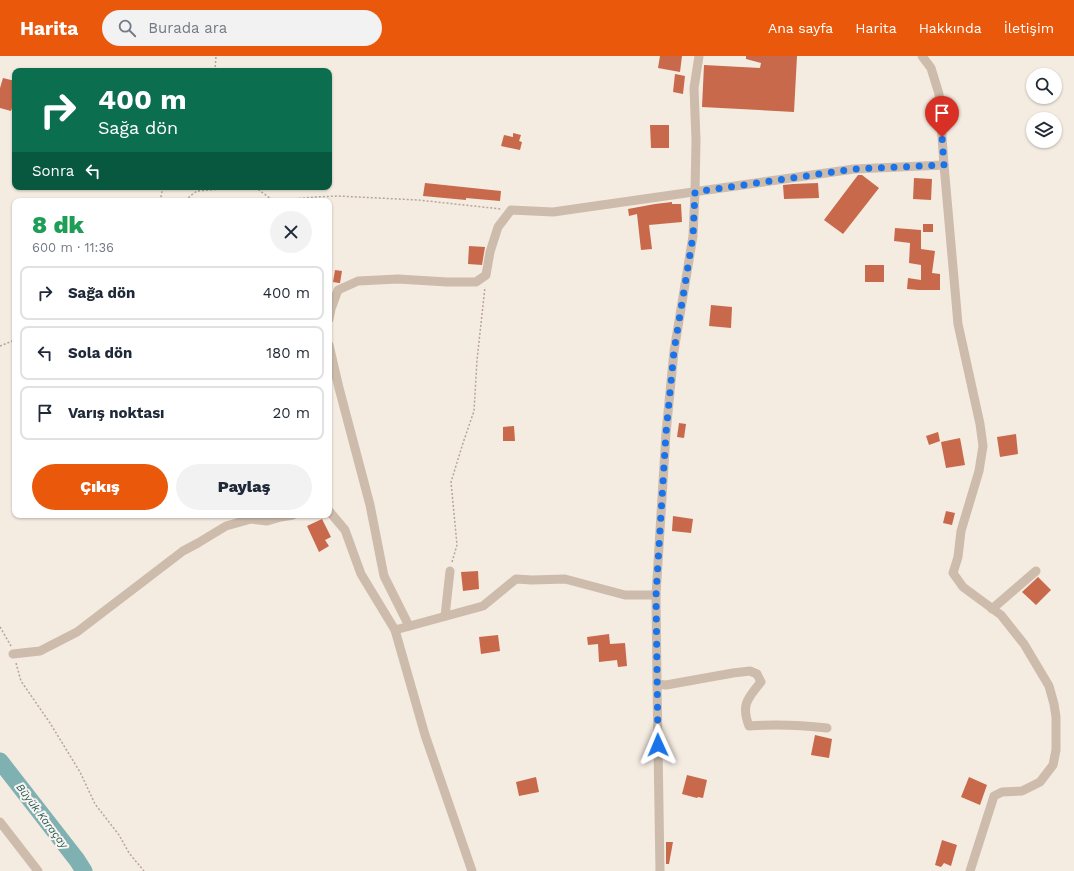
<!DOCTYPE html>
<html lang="tr">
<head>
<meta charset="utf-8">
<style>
	:root { --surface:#fff; --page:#f2f2f3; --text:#1f2937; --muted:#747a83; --line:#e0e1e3; --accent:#ea580c }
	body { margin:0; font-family:"Work Sans",sans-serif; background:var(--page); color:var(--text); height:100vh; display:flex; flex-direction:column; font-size:15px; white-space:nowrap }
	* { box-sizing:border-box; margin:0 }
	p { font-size:13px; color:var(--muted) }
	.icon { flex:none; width:22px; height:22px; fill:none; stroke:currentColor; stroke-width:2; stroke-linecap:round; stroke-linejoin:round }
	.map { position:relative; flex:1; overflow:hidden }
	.sheet { position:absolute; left:12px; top:142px; width:320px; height:320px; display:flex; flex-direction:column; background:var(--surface); border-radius:8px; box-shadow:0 1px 3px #0004 }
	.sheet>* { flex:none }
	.banner { position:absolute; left:12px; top:12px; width:320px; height:122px; border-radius:8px; box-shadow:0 1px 3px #0004; background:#0b6e4f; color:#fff; overflow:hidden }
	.controls { position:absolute; left:1026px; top:12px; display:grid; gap:8px }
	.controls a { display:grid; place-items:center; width:36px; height:36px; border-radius:50%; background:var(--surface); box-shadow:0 1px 3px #0004; font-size:20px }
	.pin { position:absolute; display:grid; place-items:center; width:34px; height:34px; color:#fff; margin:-41px -17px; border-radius:50% 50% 50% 0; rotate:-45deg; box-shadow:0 0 4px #0007 }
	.pin .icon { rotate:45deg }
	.me { position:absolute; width:44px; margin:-22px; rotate:359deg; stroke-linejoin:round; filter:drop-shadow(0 0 3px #0008) }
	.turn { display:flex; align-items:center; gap:14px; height:84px; padding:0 20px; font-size:18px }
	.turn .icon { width:52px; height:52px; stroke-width:2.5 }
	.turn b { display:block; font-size:28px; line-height:34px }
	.then { display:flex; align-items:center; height:38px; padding:0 20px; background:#0003; gap:8px; font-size:15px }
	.round { display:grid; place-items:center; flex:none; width:42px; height:42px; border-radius:21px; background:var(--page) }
	.summary { display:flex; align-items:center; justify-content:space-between; height:68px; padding:0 20px }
	h1 { font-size:24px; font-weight:800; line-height:30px; color:#1e9e55 }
	.button { display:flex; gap:8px; margin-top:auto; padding:8px 20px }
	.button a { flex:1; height:46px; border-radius:24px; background:var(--accent); color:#fff; font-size:16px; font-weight:800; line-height:46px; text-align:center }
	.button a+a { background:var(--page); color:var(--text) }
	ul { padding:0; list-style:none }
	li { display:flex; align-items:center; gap:12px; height:54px; margin:0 8px 6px; padding:0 12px; border:2px solid var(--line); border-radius:8px }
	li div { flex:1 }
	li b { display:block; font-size:15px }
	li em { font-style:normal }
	header { display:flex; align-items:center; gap:24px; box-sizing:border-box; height:56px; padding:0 20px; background:var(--accent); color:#fff }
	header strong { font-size:19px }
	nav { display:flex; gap:22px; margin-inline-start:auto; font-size:14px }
	.search { width:280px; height:36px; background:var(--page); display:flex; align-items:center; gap:10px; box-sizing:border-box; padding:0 14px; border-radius:22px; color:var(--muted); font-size:15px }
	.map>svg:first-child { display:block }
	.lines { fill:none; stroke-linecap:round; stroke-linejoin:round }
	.river { stroke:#7fb0b2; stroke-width:17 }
	.building { fill:#c8694b }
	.path { stroke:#b9a596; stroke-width:1.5; stroke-dasharray:2 2; stroke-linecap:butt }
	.minor { stroke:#cdbbac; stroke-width:9 }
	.route { stroke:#1a73e8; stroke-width:7; stroke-dasharray:0 12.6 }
	.labels { text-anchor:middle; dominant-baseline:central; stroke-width:4; stroke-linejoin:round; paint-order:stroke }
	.water-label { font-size:11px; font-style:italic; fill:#1f5a5e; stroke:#fbf5ee }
</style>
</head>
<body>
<header>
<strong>Harita</strong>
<div class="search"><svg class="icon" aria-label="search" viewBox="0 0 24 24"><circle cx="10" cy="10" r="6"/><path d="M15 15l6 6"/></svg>Burada ara</div>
<nav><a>Ana sayfa</a><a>Harita</a><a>Hakkında</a><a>İletişim</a></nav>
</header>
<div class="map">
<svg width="1074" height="815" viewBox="0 0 1074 815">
	<rect width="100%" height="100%" fill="#f4ebe1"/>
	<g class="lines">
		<path class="river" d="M0,705L77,804L84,815"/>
	</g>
	<g class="building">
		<path d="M660,0H682L680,16L658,12Z"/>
		<path d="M746,0H797L794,56L702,51L704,9L760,12L761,7L746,3Z"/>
		<path d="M675,18L685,20L683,38L673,36Z"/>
		<path d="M3,22L15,25V43L11,55L0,52V32Z"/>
		<path d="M650,69H669V92H651Z"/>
		<path d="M513,77L521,79L519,85L522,86L520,94L501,90L504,79L513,81Z"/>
		<path d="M858,119H862L879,132L843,178L824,164Z"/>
		<path d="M914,122L932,123L931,144L913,143Z"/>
		<path d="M425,127L501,135L500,145L466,142V144L423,140Z"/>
		<path d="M818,127L819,142L784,143L783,129L793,128Z"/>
		<path d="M672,146V148H681L682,166L649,169L652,193L641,194L637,158L629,160L628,153L655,148Z"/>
		<rect x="923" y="168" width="10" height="8"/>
		<path d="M895,172L921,174V193L935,195L932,217L940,218V234H918L907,233L908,222L921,224V209L909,207L910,187L894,185Z"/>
		<path d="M469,190L485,191L482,209L468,208Z"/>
		<rect x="865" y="209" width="19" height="17"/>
		<path d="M335,214L342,215L340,227H339L333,226Z"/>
		<path d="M711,249L732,251L731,272L709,270Z"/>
		<path d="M679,367L686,368L684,382L677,381Z"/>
		<path d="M514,370L515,385H503V371Z"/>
		<path d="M938,376L940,385L929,389L926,380Z"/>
		<path d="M1016,378L1018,398L1000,401L997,381Z"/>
		<path d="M960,382L965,409L946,412L941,386Z"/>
		<path d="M946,455L955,457L952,469L943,467Z"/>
		<path d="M673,460L693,463L691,477L672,475Z"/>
		<path d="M322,463L331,481L325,484L329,490L319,496L307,470Z"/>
		<path d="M478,515L479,533L463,535L461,516Z"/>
		<path d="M1038,521L1051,534L1036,549L1022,536Z"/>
		<path d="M609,578L610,588L625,587L627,610L618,611L617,604L599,606L598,588L588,589L587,581Z"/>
		<path d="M498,579L500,595L481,598L479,581Z"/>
		<path d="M815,679L832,683L829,702L811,699Z"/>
		<path d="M687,719L707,724L703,742L698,741L697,742L682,738Z"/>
		<path d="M536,721L539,736L519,740L516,726Z"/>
		<path d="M969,721L987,729L980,749L961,741Z"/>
		<path d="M942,784L957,789L951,810L944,807L941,811L935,809Z"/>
		<path d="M666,786H673L669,808H666Z"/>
	</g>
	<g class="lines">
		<g class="path">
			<path d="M215,15L216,0"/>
			<path d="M255,131L271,143L284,144L315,141L338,140L418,144L501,153"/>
			<path d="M160,145L163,131"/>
			<path d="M186,145L190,140L197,135L234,132L237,131"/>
			<path d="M0,290L15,284"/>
			<path d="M452,506L457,489L451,426L463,387L474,355L477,304L485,231"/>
			<path d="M0,571L11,590"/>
			<path d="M16,607L21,625L50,667L80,716L95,748L119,779L129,797L144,815"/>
		</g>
		<g class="minor">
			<path d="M922,0L931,12L939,38L944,109"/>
			<path d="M329,263L331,253L338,234L358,225L398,223L447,226H476L486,219L490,196L498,171L511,154L553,156L854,113L944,109L958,268L980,368L983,390L979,415L961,475L958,501L953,517L963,531L1001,559L1024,588L1049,630L1054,648L1056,661V694L1053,709L1040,726L1022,735L1002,736L994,740L970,815"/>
			<path d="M329,289L339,332L370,449L384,520L409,570"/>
			<path d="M329,455L345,474L361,518L395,574L483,550L516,523L532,524L565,523L625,539H656"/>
			<path d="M992,553L1036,515"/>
			<path d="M445,560L450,515"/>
			<path d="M395,574L425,679L472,815"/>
			<path d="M13,598L40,595L77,576L183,495L198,487L226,470L251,463L267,465L281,461L293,459"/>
			<path d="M657,628L666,629L733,617L750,615L757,618L761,626C747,643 741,649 749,670C776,668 801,669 827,672"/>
			<path d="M0,766L38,815"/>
			<path d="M660,815L657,628L656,539L666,377L674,295L693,180L695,136L696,84L694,32L699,0"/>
		</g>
	</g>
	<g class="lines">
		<path class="route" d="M658,689L656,539L666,377L674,295L693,180L695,136L854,113L944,109L942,81"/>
	</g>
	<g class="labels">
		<g class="water-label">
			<text transform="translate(42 760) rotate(53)">Büyük Karaçay</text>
		</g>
	</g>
</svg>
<div class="controls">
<a><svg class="icon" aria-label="search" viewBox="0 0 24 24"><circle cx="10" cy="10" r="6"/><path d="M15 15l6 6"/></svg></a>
<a><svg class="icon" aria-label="layers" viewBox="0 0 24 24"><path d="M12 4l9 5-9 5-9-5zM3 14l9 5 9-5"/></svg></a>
</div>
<div class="pin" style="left:942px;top:81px;background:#d93025"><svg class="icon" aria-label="arrive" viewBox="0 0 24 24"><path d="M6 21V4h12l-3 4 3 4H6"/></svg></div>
<svg class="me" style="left:658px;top:689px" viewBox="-20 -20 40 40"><path d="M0-17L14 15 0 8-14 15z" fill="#1a73e8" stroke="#fff" stroke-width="4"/></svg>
<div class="banner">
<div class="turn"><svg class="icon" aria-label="right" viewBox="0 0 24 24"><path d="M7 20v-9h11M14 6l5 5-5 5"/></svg><div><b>400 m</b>Sağa dön</div></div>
<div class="then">Sonra<svg class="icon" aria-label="left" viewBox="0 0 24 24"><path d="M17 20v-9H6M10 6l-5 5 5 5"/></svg></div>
</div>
<section class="sheet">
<div class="summary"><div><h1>8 dk</h1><p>600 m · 11:36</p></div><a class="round"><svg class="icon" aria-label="close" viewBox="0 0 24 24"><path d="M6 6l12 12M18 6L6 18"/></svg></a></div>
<ul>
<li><svg class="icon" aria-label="right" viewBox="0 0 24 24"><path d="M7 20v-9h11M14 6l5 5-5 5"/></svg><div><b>Sağa dön</b></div><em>400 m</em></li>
<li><svg class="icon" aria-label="left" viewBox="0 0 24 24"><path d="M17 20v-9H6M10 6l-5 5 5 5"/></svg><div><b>Sola dön</b></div><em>180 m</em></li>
<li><svg class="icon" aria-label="arrive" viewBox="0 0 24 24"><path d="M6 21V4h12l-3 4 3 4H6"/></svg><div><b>Varış noktası</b></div><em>20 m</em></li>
</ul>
<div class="button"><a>Çıkış</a><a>Paylaş</a></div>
</section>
</div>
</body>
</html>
